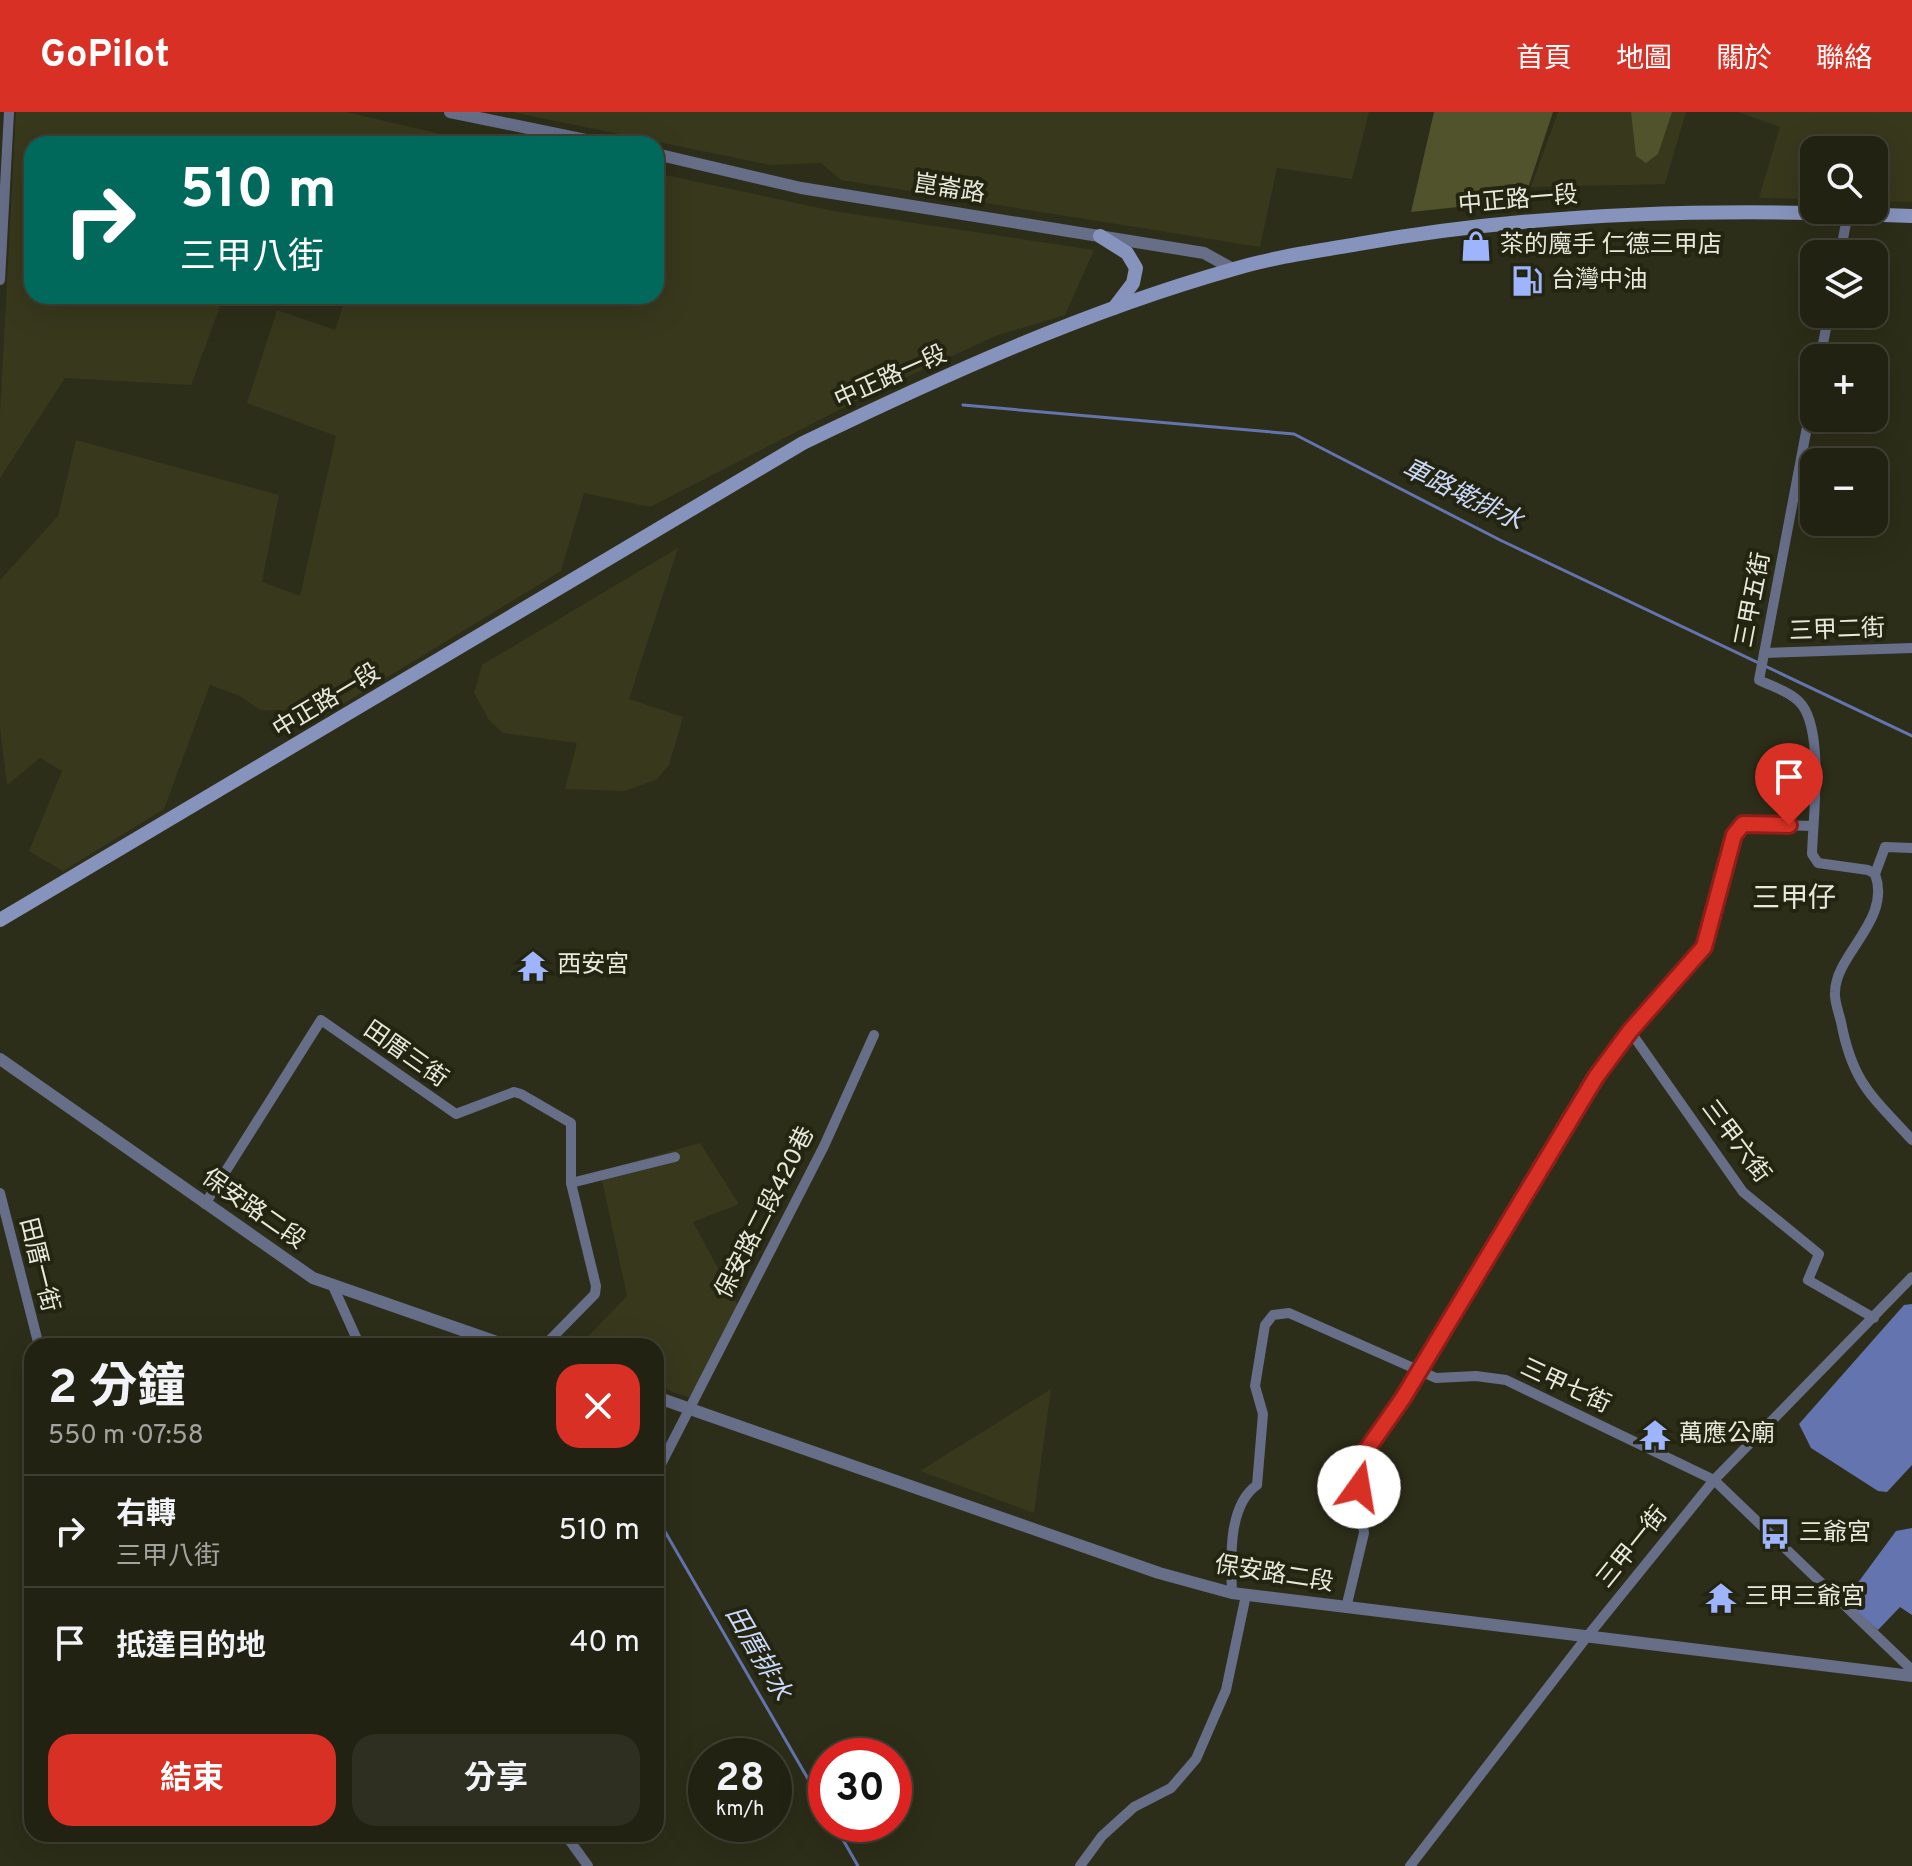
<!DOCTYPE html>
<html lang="zh-TW">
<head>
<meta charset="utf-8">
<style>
	:root { --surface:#222213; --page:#2e2f21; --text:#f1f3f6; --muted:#a2a4a0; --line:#3f3f33; --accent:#d93025 }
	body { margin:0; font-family:Overpass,"Noto Sans TC",sans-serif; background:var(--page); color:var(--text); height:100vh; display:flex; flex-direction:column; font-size:30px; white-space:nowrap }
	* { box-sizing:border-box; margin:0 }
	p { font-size:26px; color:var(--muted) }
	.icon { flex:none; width:44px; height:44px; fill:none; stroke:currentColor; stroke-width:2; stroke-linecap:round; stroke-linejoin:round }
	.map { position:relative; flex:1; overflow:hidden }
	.sheet { position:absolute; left:24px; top:1226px; width:640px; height:504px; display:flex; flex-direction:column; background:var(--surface); border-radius:24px; box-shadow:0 8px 32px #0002,0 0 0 2px var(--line) }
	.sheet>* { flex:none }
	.top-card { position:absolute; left:24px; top:24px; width:640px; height:168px; border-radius:24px; box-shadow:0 8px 32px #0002,0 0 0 2px var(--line); background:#00695c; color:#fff; overflow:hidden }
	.tools { position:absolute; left:1800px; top:24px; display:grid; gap:16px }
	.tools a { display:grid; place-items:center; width:88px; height:88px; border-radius:16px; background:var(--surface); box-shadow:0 8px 32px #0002,0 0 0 2px var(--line); font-size:40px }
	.speed { position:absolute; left:688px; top:1626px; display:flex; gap:16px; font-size:40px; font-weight:700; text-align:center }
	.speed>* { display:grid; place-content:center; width:104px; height:104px; border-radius:50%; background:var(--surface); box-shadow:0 8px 32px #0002,0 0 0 2px var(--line); line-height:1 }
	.speed small { font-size:20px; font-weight:400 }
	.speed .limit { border:12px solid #d22; background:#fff; color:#111 }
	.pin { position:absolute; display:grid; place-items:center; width:68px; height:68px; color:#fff; margin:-82px -34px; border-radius:50% 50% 50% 0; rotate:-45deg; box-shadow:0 0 8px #0007 }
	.pin .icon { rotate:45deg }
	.me { position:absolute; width:88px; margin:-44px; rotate:13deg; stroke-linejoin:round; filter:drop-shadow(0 0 6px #0008) }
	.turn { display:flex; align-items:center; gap:28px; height:168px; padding:0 24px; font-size:36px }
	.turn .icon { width:104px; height:104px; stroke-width:2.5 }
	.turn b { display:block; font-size:56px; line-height:68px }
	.round { display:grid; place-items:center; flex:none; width:84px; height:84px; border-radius:24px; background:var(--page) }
	.headline { display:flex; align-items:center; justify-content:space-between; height:136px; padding:0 24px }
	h1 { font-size:48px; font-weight:700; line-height:60px }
	.primary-button { display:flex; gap:16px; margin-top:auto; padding:16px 24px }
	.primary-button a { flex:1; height:92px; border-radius:24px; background:var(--accent); color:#fff; font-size:32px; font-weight:700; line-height:92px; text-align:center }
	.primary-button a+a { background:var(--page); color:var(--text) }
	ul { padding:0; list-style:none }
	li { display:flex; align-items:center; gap:24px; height:112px; padding:0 24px; border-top:2px solid var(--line) }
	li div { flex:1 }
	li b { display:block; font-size:30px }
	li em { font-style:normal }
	header { display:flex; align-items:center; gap:48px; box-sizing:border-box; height:112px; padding:0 40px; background:var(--accent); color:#fff }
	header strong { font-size:38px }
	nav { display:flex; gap:44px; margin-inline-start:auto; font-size:28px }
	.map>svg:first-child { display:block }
	.built { fill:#37381c }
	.green { fill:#51532d }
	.water { fill:#6474ae }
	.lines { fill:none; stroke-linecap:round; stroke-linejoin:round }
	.stream { stroke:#6474ae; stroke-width:3 }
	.minor { stroke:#666e88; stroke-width:10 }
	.tertiary { stroke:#666e88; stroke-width:12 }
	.secondary { stroke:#8693bc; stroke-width:14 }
	.route-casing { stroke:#8d1f18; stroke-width:20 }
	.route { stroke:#d93025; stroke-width:14 }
	.labels { text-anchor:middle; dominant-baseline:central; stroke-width:8; stroke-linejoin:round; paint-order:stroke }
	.street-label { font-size:24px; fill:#e8e9dc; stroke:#232510 }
	.poi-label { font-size:24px; fill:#e8e9dc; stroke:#232510; text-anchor:start }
	.water-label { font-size:26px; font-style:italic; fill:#ccd8fa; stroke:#232510 }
	.quarter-label { font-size:28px; fill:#e8e9dc; stroke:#232510 }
</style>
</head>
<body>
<header>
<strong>GoPilot</strong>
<nav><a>首頁</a><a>地圖</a><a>關於</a><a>聯絡</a></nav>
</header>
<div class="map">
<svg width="1912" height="1754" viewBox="0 0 1912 1754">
	<rect width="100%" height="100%" fill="#2d2e19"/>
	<g class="built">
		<path d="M16,0H346L445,23L518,32H32V184H224L191,273L65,266L0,366V302Z"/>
		<path d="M512,0H1369L1352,67L1277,56L1260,135L841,68L821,51L770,53Z"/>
		<path d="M1558,0H1686L1665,72L1531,75Z"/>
		<path d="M1738,0H1912V90L1874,89V38H1814V87L1759,86L1780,15Z"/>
		<path d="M656,61L834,99L1094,138L1065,203L998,223L874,280L650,395L584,381L561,459L322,605L296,598H260L240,584L210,573L164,697L63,759L29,739L62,659L40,646L7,673L0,616V468L58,404L76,328L279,383L262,470L300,484L336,324L247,291L277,198L335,218L346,184H656Z"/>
		<path d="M678,436L629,587L683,605L669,653L656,668L624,679L565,677L577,631L503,621L489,608L474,581L482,553Z"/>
		<path d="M700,1031L739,1092L693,1110L742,1201L693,1287L656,1274V1234H579L627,1184L600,1059Z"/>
		<path d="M1051,1277L1034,1401L920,1359Z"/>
	</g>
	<g class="green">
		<path d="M1434,0H1553L1524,88L1411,100Z"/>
		<path d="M1631,0H1672L1658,42L1646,51L1636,44Z"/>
	</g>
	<g class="water">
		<path d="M1912,1192V1353L1887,1380L1878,1379L1811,1336L1799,1312L1904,1193Z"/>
		<path d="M1912,1416V1503L1900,1495L1878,1518L1838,1484L1846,1472L1854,1476L1896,1419Z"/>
	</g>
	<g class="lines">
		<g class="stream">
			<path d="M963,293L1294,322L1500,428L1912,624"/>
			<path d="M656,1404L826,1698"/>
			<path d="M834,1712L858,1754"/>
		</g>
		<g class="minor">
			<path d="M1840,142L1848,101"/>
			<path d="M0,168L9,0"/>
			<path d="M1820,246L1829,202"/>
			<path d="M1814,278L1759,568C1773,575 1792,580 1802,593C1824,622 1813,706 1812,742L1818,751L1868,758L1875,762C1892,808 1836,841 1835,880C1834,889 1839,901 1841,910C1853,972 1872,984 1912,1028"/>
			<path d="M1764,541L1912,536"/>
			<path d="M1875,762L1885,735L1912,736"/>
			<path d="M1630,919L1743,1080L1819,1142L1808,1168L1874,1206"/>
			<path d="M571,1071L675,1045"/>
			<path d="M0,1081L39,1234"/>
			<path d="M205,1092L321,908L456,1002L514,980L521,982L571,1011V1071L596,1174L595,1182L544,1234"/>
			<path d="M332,1172L360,1234"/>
			<path d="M656,1362L824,1034L874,923"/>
			<path d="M1232,1481C1231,1449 1227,1394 1257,1373L1263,1302L1255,1274L1265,1213L1273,1203L1289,1201L1436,1266L1476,1264L1506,1268L1714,1368L1912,1558"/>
			<path d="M1346,1496L1364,1421L1356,1353L1403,1286L1596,965L1630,919L1704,835L1734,723L1743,712L1812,714"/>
			<path d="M565,1722L588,1754"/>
			<path d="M1080,1754L1102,1724L1134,1695L1171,1676L1196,1647L1226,1578L1246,1483"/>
			<path d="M1410,1754L1586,1526L1714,1368L1912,1165"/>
		</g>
		<g class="tertiary">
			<path d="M450,0L605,32"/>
			<path d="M656,42L801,76L1204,141L1233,157"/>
			<path d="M0,947L313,1166L508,1234"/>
			<path d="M656,1285L1159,1461L1232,1481L1912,1564"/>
		</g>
		<g class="secondary">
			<path d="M1100,124L1127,141L1136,156L1133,171L1114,196"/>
			<path d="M0,808L803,331C942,264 1085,199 1234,157C1274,145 1317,139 1358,132C1540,99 1727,96 1912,104"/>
		</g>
	</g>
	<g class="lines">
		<defs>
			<path id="route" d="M1359,1375L1356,1353L1403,1286L1596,965L1630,919L1704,835L1734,723L1743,712L1789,713"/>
		</defs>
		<use href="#route" class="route-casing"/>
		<use href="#route" class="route"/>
	</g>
	<defs>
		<symbol id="shop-bare" viewBox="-9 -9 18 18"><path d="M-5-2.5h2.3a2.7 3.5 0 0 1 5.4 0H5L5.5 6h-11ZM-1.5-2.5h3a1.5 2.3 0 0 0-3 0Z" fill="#9eb4fd" stroke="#232510" stroke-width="2.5" paint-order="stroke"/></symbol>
		<symbol id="fuel-bare" viewBox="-9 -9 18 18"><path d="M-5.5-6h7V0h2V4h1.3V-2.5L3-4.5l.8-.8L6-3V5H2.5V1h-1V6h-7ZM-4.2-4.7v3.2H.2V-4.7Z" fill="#9eb4fd" stroke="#232510" stroke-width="2.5" paint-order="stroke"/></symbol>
		<symbol id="temple-bare" viewBox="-9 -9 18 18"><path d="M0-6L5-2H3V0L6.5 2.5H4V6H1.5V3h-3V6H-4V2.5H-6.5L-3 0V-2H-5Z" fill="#9eb4fd" stroke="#232510" stroke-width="2.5" paint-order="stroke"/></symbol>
		<symbol id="bus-bare" viewBox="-9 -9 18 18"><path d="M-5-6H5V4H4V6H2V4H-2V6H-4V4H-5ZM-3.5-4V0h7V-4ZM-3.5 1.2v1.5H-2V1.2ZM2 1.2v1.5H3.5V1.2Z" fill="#9eb4fd" stroke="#232510" stroke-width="2.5" paint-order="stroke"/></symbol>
	</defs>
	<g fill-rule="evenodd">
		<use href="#shop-bare" x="1454" y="112" width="44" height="44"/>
		<use href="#fuel-bare" x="1505" y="147" width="44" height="44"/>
		<use href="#temple-bare" x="511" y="832" width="44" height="44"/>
		<use href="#temple-bare" x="1633" y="1301" width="44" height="44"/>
		<use href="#bus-bare" x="1753" y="1400" width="44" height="44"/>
		<use href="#temple-bare" x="1699" y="1464" width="44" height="44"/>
	</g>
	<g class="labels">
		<g class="street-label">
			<text transform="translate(949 78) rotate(9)">崑崙路</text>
			<text transform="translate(1518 89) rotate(-5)">中正路一段</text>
			<text transform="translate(891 266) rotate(-24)">中正路一段</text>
			<text transform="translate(1754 488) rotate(-79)">三甲五街</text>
			<text transform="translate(1837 519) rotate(-2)">三甲二街</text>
			<text transform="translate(327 590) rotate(-31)">中正路一段</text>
			<text transform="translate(405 943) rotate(35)">田厝三街</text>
			<text transform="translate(1735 1030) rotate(53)">三甲六街</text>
			<text transform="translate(253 1098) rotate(35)">保安路二段</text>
			<text transform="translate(766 1101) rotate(-63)">保安路二段420巷</text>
			<text transform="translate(38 1153) rotate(76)">田厝一街</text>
			<text transform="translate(1565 1275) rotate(25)">三甲七街</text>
			<text transform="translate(1633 1436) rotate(-51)">三甲一街</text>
			<text transform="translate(1274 1463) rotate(9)">保安路二段</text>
		</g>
		<g class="poi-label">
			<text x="1500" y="134">茶的魔手 仁德三甲店</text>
			<text x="1551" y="169">台灣中油</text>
			<text x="557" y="854">西安宮</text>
			<text x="1679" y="1323">萬應公廟</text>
			<text x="1799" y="1422">三爺宮</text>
			<text x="1745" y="1486">三甲三爺宮</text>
		</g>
		<g class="water-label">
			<text transform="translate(1462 384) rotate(26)">車路墘排水</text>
			<text transform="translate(757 1542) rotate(60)">田厝排水</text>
		</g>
		<g class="quarter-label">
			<text x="1794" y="788">三甲仔</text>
		</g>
	</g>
</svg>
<div class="tools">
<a><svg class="icon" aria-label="search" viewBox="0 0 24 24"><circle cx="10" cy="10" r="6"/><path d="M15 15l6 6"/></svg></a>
<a><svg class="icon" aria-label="layers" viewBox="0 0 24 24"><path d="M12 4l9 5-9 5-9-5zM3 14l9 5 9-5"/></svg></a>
<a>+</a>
<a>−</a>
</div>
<div class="speed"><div>28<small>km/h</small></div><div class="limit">30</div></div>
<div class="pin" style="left:1789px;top:713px;background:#d93025"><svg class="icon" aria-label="arrive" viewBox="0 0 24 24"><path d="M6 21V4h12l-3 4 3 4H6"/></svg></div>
<svg class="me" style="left:1359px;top:1375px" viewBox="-20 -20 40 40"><circle r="19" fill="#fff"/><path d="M0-13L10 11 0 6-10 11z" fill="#d93025"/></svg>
<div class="top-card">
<div class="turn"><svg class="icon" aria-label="right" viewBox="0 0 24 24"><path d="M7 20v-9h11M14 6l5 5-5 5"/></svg><div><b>510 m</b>三甲八街</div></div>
</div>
<section class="sheet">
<div class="headline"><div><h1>2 分鐘</h1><p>550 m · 07:58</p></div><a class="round" style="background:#d93025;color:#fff"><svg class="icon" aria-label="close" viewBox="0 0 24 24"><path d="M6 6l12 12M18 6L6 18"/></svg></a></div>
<ul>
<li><svg class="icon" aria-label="right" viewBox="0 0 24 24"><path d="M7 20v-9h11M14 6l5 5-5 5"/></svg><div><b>右轉</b><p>三甲八街</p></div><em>510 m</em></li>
<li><svg class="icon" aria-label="arrive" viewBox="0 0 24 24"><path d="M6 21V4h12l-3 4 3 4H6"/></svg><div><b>抵達目的地</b></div><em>40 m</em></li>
</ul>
<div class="primary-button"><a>結束</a><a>分享</a></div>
</section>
</div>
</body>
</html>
